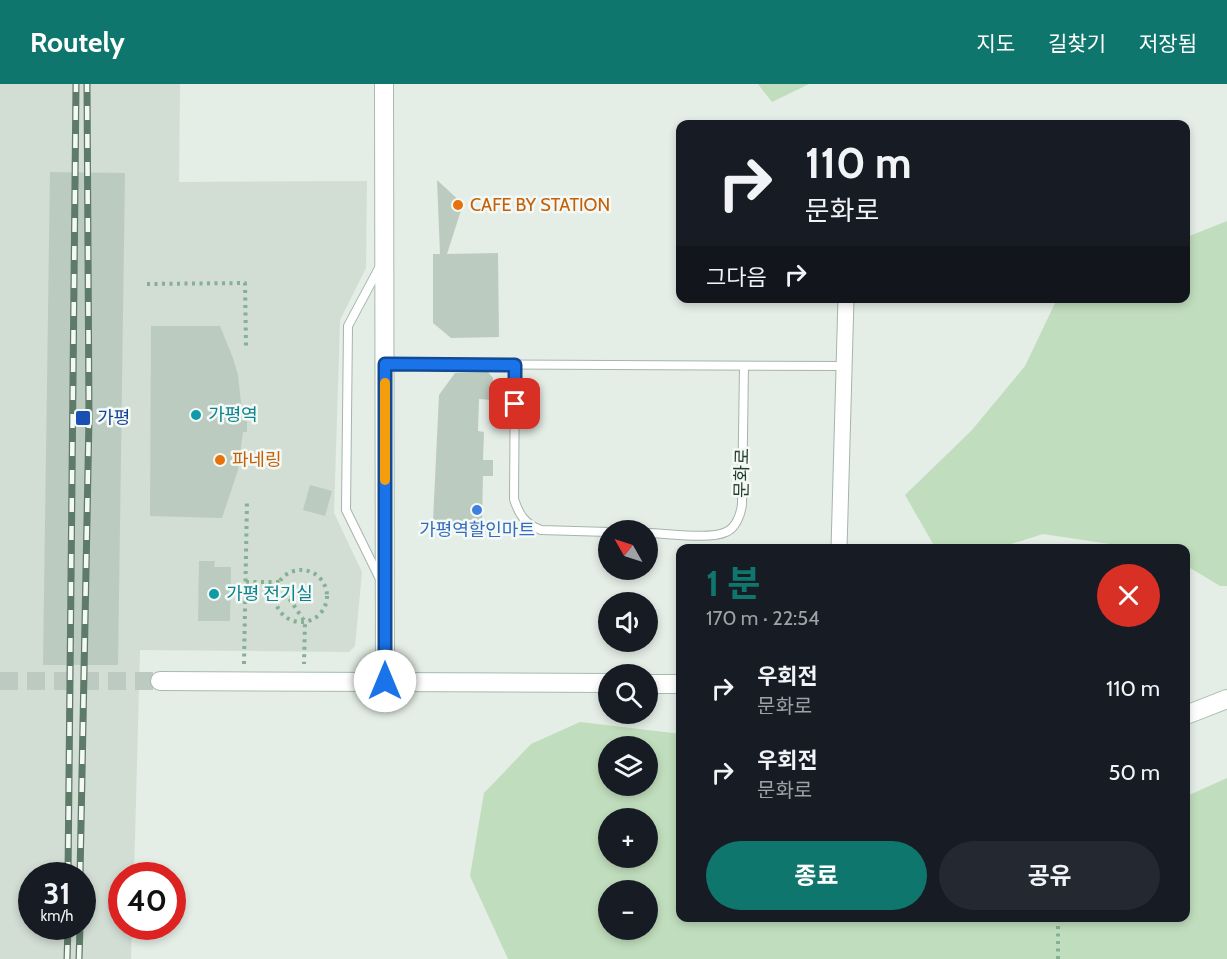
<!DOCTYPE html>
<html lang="ko">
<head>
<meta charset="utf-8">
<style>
	:root { --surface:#171b24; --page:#242831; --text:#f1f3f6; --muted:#9ea1a6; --accent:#0f766e }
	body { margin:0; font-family:Cabin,"Noto Sans KR",sans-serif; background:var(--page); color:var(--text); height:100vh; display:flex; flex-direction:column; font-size:22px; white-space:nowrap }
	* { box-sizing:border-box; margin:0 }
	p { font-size:20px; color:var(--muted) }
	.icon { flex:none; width:33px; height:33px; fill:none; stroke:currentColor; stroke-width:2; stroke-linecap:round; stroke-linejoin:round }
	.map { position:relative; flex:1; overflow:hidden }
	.side { position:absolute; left:676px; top:460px; width:514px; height:378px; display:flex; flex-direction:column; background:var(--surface); border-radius:12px; box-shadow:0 3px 9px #0003 }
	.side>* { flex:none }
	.guide { position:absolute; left:676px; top:36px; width:514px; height:183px; border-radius:12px; box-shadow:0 3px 9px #0003; background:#171b24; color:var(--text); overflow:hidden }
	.needle { width:39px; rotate:309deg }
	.controls { position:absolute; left:598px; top:436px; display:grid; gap:12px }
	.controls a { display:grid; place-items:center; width:60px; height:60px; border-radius:50%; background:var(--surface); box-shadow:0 3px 9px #0003; font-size:30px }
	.speed { position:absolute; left:18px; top:778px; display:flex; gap:12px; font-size:30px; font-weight:700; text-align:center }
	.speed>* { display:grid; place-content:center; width:78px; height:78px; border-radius:50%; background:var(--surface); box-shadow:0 3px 9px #0003; line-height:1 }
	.speed small { font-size:15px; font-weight:400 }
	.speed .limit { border:9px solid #d22; background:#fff; color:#111 }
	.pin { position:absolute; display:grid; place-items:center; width:51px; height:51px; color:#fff; margin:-26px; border-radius:12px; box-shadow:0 3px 9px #0006 }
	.me { position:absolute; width:66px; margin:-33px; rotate:0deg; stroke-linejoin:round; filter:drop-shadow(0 0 4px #0008) }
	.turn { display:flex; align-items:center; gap:21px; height:126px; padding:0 30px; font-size:27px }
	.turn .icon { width:78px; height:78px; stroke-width:2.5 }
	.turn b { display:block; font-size:42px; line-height:51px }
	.then { display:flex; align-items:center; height:57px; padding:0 30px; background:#0003; gap:12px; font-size:22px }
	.round { display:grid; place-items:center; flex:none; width:63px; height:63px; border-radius:32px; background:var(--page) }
	.summary { display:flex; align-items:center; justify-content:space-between; height:102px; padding:0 30px }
	h1 { font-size:36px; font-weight:700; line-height:45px; color:var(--accent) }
	.action { display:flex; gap:12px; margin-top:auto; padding:12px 30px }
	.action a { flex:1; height:69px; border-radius:36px; background:var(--accent); color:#fff; font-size:24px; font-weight:700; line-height:69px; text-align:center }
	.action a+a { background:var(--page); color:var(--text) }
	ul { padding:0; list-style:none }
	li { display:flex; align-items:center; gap:18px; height:84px; padding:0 30px }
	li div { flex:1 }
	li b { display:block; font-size:22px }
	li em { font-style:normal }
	header { display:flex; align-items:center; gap:36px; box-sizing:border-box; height:84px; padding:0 30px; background:var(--accent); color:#fff }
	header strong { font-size:28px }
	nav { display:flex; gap:33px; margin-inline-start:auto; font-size:21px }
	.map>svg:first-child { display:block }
	.built { fill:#d2ddd4; fill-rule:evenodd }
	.green { fill:#c0debd; fill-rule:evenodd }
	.building { fill:#bccbc0 }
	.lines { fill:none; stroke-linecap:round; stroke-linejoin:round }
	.secondary-tunnel { stroke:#bdcac1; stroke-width:18; stroke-dasharray:18 9; stroke-linecap:butt }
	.lane-casing { stroke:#a6b5ab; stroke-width:10 }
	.street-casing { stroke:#a6b5ab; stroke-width:17 }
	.secondary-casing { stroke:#a5bcac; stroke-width:20 }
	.path { stroke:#85b093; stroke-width:4; stroke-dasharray:3 4.5; stroke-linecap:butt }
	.lane { stroke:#fff; stroke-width:8 }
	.street { stroke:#fff; stroke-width:15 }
	.secondary { stroke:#fff; stroke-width:18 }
	.rail-casing { stroke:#5e7a68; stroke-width:7 }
	.rail { stroke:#f4f9f5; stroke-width:4.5; stroke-dasharray:14; stroke-linecap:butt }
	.route-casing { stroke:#114b97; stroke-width:15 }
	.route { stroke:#1a73e8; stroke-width:10 }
	.slow { stroke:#f59e0b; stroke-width:10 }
	.food-dot { fill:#e8710a; stroke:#f4f9f5; stroke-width:2 }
	.culture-dot { fill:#0f9aa8; stroke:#f4f9f5; stroke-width:2 }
	.transit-dot { fill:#1a4fb4; stroke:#f4f9f5; stroke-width:2 }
	.shop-dot { fill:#3f7fe0; stroke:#f4f9f5; stroke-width:2 }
	.labels { text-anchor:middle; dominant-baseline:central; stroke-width:5; stroke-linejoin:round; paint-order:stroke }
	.food-label { font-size:18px; fill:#c56008; stroke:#f4f9f5; text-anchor:start }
	.culture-label { font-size:18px; fill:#0d838f; stroke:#f4f9f5; text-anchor:start }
	.transit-label { font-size:18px; fill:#164399; stroke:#f4f9f5; text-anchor:start }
	.street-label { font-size:18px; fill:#233f2d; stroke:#f4f9f5 }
	.shop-label { font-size:18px; fill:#366cbe; stroke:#f4f9f5 }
</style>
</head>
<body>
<header>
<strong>Routely</strong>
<nav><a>지도</a><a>길찾기</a><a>저장됨</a></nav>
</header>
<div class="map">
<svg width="1227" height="875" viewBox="0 0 1227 875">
	<rect width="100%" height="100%" fill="#e4ede6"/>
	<path class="built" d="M0,0H180L179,98L367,97L366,184L340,236L334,429L362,488L355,562L349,568L140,566L134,792H122V843H132L131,875H0ZM32,792H82V843H32Z"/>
	<g class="green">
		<path d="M758,0H809L772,18Z"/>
		<path d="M1227,137V502H1220L1187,482L1186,465H1143L1043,450L995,465H936L905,411L972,346L1025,282L1057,215L1186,214L1187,153Z"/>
		<path d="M580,638L681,650V834H1186L1187,712L1227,694V875H508L470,792L484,709L531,660ZM609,663H648V702H609ZM609,735H648V774H609ZM609,807H648V846H609Z"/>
	</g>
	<g class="building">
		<path d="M50,88L125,89L118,581H43Z"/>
		<path d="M437,96L463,120L447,170L498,169L499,253L451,254L433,239V170H440Z"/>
		<path d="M151,242H220L233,274L238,291L242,327H247V348H243L238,386L222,434L150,432Z"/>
		<path d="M488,288L493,294L492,316L479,315L478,347L484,348L483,376H493V392H483L482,438L433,437L439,311L455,289Z"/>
		<path d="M310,401L332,407L325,432L303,426Z"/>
		<path d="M199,477H215L214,483H231L230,537H198Z"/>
	</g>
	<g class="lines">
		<path class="secondary-tunnel" d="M0,597H160"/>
		<defs>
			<g id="lane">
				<path d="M379,184L348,242L346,426L379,493"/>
				<path d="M385,280L844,282"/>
				<path d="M515,281L514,415C519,431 525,440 541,446L609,448"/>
				<path d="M648,449C666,449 710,456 726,448C736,444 741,430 742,420L744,282"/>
			</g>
			<path id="street" d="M839,465L846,214"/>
			<g id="secondary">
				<path d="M384,0L385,597"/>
				<path d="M160,597L609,599"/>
				<path d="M648,600H681"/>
				<path d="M1186,631L1227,615"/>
			</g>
		</defs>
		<use href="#lane" class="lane-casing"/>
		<use href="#street" class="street-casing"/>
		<use href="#secondary" class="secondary-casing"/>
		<g class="path">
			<path d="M147,200L245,199L246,262"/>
			<circle cx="301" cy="512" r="26"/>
			<path d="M246,498H278L305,538L304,580"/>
			<path d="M244,580L247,416"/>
			<path d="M1058,875V834"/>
		</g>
		<use href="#lane" class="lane"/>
		<use href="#street" class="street"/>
		<use href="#secondary" class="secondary"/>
		<defs>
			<g id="rail">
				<path d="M68,792L76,0"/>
				<path d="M80,792L89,334L87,0"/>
				<path d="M67,875L68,843"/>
				<path d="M79,875L80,843"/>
			</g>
		</defs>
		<use href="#rail" class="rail-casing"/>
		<use href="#rail" class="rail"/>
	</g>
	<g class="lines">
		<defs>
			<path id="route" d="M385,597V280L515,281V320"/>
		</defs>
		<use href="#route" class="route-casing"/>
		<use href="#route" class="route"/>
		<path class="slow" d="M385,396V299"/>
	</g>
	<g class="food-dot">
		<circle cx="458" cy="121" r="6"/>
		<circle cx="220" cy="376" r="6"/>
	</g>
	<g class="culture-dot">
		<circle cx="196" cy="331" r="6"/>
		<circle cx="214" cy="510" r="6"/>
	</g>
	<rect class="transit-dot" x="75" y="326" width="16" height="16" rx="3"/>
	<circle class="shop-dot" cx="477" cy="426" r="6"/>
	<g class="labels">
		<g class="food-label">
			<text x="470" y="121">CAFE BY STATION</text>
			<text x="232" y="376">파네링</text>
		</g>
		<g class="culture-label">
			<text x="208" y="331">가평역</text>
			<text x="226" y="510">가평 전기실</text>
		</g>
		<g class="transit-label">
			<text x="97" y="334">가평</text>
		</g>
		<g class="street-label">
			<text transform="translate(742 389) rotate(-89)">문화로</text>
		</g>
		<g class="shop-label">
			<text x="477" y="446">가평역할인마트</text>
		</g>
	</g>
</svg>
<div class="controls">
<a><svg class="needle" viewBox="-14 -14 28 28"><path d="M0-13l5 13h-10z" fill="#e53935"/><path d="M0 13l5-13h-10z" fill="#9ea1a6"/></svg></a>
<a><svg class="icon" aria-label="sound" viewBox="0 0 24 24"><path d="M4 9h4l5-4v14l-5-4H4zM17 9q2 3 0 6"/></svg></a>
<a><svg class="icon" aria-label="search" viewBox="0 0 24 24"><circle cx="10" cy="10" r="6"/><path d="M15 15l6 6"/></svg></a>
<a><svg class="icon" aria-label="layers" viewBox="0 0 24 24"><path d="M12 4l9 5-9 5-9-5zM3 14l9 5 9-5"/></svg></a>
<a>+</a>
<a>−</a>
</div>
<div class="speed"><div>31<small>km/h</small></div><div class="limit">40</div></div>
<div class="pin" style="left:515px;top:320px;background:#d93025"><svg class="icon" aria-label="arrive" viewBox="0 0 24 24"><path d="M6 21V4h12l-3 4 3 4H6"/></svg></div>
<svg class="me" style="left:385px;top:597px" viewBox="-20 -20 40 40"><circle r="19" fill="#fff"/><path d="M0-13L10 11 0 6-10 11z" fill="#1a73e8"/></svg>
<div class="guide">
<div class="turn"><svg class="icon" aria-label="right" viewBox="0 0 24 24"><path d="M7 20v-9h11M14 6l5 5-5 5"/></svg><div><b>110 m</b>문화로</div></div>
<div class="then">그다음<svg class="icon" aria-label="right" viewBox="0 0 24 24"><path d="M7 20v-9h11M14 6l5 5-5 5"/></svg></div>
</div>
<section class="side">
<div class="summary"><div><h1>1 분</h1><p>170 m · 22:54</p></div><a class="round" style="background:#d93025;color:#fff"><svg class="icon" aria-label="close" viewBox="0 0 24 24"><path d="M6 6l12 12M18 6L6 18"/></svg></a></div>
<ul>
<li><svg class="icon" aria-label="right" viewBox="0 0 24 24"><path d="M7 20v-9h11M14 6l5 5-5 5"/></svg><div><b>우회전</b><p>문화로</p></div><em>110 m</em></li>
<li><svg class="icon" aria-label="right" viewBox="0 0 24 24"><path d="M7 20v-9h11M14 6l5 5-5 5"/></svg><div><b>우회전</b><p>문화로</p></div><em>50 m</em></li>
</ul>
<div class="action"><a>종료</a><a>공유</a></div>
</section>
</div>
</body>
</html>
